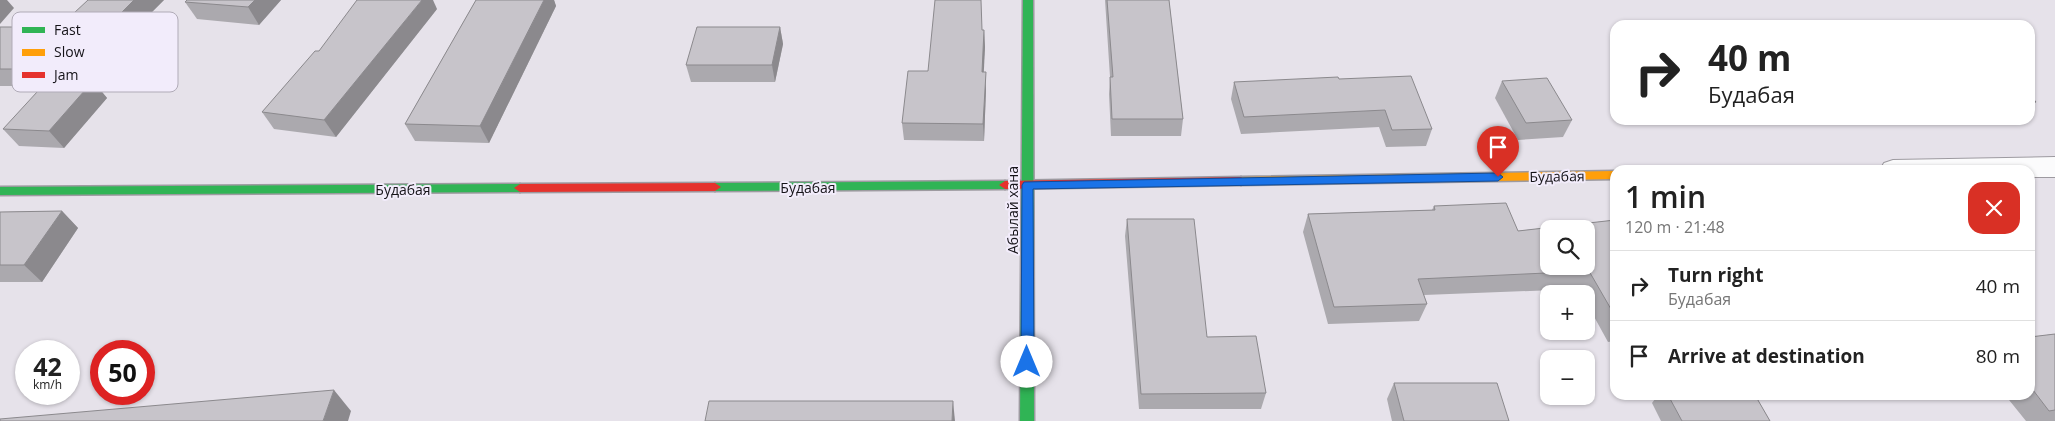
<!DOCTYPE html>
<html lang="en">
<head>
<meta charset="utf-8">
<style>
	:root { --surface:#fff; --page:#f6f6f6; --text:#222; --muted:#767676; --line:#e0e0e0 }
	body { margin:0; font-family:"Open Sans",sans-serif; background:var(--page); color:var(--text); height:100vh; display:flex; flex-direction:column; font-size:19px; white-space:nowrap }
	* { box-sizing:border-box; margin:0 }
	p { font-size:16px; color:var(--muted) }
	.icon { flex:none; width:28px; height:28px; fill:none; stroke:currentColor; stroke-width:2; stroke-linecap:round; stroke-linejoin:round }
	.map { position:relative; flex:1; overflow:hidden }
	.details { position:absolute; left:1610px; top:165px; width:425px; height:235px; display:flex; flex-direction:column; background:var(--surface); border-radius:15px; box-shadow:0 1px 4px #0004 }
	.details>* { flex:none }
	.top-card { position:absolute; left:1610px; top:20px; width:425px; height:105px; border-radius:15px; box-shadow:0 1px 4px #0004; background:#fff; color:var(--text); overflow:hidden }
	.buttons { position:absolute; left:1540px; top:220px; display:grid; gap:10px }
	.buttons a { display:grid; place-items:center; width:55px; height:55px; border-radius:10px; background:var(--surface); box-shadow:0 1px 4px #0004; font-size:25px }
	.speed { position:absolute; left:15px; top:340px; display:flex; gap:10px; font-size:25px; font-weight:700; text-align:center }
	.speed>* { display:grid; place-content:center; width:65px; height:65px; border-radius:50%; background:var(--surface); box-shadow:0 1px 4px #0004; line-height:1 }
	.speed small { font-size:12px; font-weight:400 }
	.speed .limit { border:8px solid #d22; background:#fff; color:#111 }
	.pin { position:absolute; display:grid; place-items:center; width:42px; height:42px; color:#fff; margin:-51px -21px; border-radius:50% 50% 50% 0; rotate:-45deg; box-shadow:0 0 5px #0007 }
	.pin .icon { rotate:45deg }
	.me { position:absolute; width:55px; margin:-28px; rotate:0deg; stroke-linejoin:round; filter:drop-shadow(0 0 4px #0008) }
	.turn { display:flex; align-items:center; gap:18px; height:105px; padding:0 15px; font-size:22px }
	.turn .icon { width:65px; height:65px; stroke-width:2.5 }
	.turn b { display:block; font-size:35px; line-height:42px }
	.round { display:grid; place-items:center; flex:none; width:52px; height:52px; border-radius:15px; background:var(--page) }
	.summary { display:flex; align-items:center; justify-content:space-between; height:85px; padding:0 15px }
	h1 { font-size:30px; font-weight:600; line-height:38px }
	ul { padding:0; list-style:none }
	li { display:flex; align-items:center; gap:15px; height:70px; padding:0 15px; border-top:1px solid var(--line) }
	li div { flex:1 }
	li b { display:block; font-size:19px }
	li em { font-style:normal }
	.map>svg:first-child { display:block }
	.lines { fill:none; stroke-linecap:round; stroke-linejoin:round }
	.street-casing { stroke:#9d9aa0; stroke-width:2 }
	.fast-casing { stroke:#9d9aa0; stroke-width:3 }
	.slow-casing { stroke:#9d9aa0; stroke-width:3 }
	.jam-casing { stroke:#9d9aa0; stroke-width:3 }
	.street { fill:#fbfbfc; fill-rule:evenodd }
	.fast { fill:#30b455; fill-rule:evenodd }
	.slow { fill:#ff9f0a; fill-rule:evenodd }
	.jam { fill:#e5322d; fill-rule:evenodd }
	.wall { fill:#aba9ae }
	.shaded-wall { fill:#8b898d }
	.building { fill:#c7c4ca; stroke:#8b898d; fill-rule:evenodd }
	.route { fill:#1a73e8; stroke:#114b97 }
	.labels { text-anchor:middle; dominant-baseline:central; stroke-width:4; stroke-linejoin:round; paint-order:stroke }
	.street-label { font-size:14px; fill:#151318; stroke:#f2ecfb }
	.key { fill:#f2ecfb; stroke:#b0abb7; stroke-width:1 }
	.key-label { font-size:14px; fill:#151318 }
</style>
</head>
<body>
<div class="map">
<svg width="2055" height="421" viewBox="0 0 2055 421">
	<rect width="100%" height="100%" fill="#e6e2ea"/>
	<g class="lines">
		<defs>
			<path id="street" d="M2055,157V177H2030V170H1880L1884,163L1893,160Z"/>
			<g id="fast">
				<path d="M1023,0H1033L1034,421H1020Z"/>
				<path d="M1005,181L1011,185L1005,189L715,191L709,187L715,183Z"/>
				<path d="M520,184L526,188L520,192L0,195V187Z"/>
			</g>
			<path id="slow" d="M1615,171V179L1241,185L1236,181L1241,177Z"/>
			<g id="jam">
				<path d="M1241,177L1246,181L1241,185L1005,189L999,185L1005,181Z"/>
				<path d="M715,183L721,187L715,191L520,192L514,188L520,184Z"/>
			</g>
		</defs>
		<use href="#street" class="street-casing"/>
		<use href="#fast" class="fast-casing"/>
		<use href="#slow" class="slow-casing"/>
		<use href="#jam" class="jam-casing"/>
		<use href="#street" class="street"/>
		<use href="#fast" class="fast"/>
		<use href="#slow" class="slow"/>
		<use href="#jam" class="jam"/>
	</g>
	<g class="wall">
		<path d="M164,0L130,34L88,30L74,13Z"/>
		<path d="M187,0H281L259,25L197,19L185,2Z"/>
		<path d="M476,0H554L556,6L489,143L415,141L405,124Z"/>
		<path d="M1105,0H1169L1183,119L1181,136H1111L1109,94L1110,77Z"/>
		<path d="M437,9L336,137L274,129L262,112L319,51Z"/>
		<path d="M0,27L66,44L30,86H0Z"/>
		<path d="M780,27L783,44L775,82H691L686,65Z"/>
		<path d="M982,30H984L985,47L983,72L986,89L984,141L904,140L902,123L928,71Z"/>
		<path d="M1339,79L1432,129L1426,146L1386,147L1379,127L1241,134L1231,99L1234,82Z"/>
		<path d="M93,81L107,98L64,148L19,146L3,129Z"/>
		<path d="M1502,81L1572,120L1563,137L1518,140L1495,98Z"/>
		<path d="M2030,95L2036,102L2030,108Z"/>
		<path d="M1663,120H1701L1665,123Z"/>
		<path d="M1434,206L1518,231L1615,220V341L1608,342L1586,302V294H1581L1579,289L1424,295L1427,304L1419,321L1328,324L1303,232L1308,214L1432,210Z"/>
		<path d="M62,211L78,228L42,282H0V212Z"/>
		<path d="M1127,219L1207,337L1266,393L1261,409H1139L1125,236Z"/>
		<path d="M2055,334V421H2026L2005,395H2030V337Z"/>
		<path d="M1394,383L1509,421H1392L1387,399Z"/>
		<path d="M1658,395H1755L1770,421H1661L1652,403Z"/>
	</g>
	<g class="shaded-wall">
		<path d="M0,0H7L14,8L0,24Z"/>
		<path d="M134,0H164L130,34L117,17Z"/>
		<path d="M255,0H281L259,25L248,7Z"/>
		<path d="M422,0H433L437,9L336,137L324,120Z"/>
		<path d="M544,0H554L556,6L489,143L480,126Z"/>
		<path d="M51,27L66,44L30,86L15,69Z"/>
		<path d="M780,27L783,44L775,82L772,65Z"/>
		<path d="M984,30L985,47L983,89L982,72Z"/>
		<path d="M986,72V89L984,141L983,124Z"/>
		<path d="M93,81L107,98L64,148L49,131Z"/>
		<path d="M62,211L78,228L42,282L24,265Z"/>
		<path d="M334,390L351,411L348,421H323Z"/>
		<path d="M953,401L955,421H952Z"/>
	</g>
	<g class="building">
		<path d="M88,0H134L117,17L74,13Z"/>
		<path d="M187,0H255L248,7L185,2Z"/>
		<path d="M357,0H422L324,120L262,112L315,51H319Z"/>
		<path d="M476,0H544L480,126L405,124Z"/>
		<path d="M935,0H981L982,30H984L982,72H986L983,124L902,123L908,71H928Z"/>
		<path d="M1107,0H1169L1183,119H1112L1110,77H1113Z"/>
		<path d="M0,27H51L15,69H0Z"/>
		<path d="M697,27H780L772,65H686Z"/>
		<path d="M1411,76L1432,129L1392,130L1385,110L1244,117L1234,82L1338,77L1339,79Z"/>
		<path d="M1547,78L1572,120L1526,123L1502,81Z"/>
		<path d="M49,79L93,81L49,131L3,129Z"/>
		<path d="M2030,95L2036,102H2030Z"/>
		<path d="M1506,203L1518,231L1615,220V316L1589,271L1418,279L1427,304L1334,307L1308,214L1435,210L1434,206ZM1549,229H1586V266H1549Z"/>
		<path d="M62,211L24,265H0V212Z"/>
		<path d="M1127,219H1194L1207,337L1256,336L1266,393L1141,394Z"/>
		<path d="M2055,334V410L2049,411L2030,386V337Z"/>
		<path d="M1394,383H1497L1509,421H1404Z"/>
		<path d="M334,390L323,421H0V419Z"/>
		<path d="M1668,395H1755L1770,421H1682Z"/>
		<path d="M709,401H953L952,421H705Z"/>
	</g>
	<path class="route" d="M1498,173L1503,177L1498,181L1033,189L1034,362L1032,366L1027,367L1023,366L1021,362L1022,185L1024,182Z"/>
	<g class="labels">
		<g class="street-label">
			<text transform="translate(1557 176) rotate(-1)">Будабая</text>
			<text x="808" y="187">Будабая</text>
			<text x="403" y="189">Будабая</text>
			<text transform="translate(1012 210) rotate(-90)">Абылай хана</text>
		</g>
	</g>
	<rect x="12" y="12" width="166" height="80" rx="8" class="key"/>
	<rect x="22" y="27" width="23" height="6" fill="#30b455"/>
	<rect x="22" y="49" width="23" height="7" fill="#ff9f0a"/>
	<rect x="22" y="72" width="23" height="6" fill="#e5322d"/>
	<g class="key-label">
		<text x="54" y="35">Fast</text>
		<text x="54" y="57">Slow</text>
		<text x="54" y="80">Jam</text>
	</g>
</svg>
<div class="buttons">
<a><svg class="icon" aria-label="search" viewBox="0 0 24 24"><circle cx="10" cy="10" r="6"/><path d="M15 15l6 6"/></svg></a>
<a>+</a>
<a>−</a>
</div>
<div class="speed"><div>42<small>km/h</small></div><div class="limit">50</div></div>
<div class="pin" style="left:1498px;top:177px;background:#d93025"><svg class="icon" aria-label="arrive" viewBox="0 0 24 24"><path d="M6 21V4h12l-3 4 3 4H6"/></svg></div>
<svg class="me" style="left:1027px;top:362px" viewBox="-20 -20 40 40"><circle r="19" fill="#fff"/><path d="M0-13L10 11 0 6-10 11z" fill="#1a73e8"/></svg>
<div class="top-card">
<div class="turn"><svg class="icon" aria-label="right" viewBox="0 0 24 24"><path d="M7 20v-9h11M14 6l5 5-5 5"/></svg><div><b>40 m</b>Будабая</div></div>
</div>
<section class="details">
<div class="summary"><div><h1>1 min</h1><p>120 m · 21:48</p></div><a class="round" style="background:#d93025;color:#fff"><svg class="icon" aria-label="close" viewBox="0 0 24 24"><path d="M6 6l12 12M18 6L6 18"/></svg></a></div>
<ul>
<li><svg class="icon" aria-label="right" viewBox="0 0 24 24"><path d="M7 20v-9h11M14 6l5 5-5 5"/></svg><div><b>Turn right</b><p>Будабая</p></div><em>40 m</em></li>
<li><svg class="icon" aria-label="arrive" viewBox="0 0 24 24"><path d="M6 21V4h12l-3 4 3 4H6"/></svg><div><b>Arrive at destination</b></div><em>80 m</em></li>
</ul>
</section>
</div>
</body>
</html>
